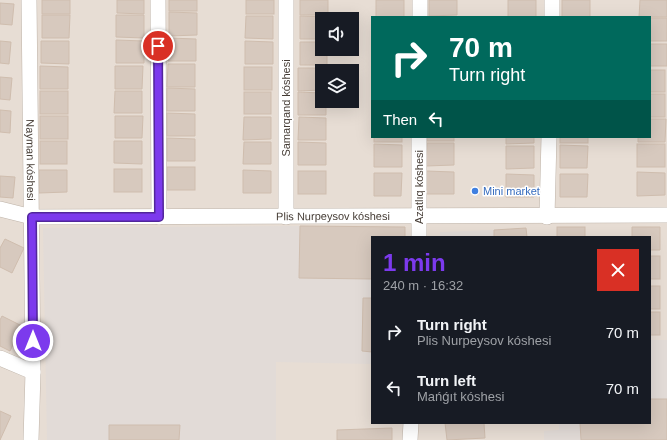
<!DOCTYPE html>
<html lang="en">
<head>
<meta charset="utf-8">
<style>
	:root { --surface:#171b24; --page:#20242c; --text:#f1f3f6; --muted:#9ea1a6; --accent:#7c3aed }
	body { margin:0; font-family:Helvetica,sans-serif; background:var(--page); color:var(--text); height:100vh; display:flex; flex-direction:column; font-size:15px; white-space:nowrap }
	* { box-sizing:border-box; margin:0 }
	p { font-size:13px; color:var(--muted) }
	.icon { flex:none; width:22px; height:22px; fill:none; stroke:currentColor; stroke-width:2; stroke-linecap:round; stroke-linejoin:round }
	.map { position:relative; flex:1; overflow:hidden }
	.sheet { position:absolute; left:371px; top:236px; width:280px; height:188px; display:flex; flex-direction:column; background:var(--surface); border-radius:0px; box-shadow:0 4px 16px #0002 }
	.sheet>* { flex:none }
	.guide { position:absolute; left:371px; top:16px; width:280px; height:122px; border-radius:0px; box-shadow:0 4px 16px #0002; background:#00695c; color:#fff; overflow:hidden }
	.tools { position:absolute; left:315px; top:12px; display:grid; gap:8px }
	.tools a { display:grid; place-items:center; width:44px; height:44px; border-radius:0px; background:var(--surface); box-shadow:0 4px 16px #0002; font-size:20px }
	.pin { position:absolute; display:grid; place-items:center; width:34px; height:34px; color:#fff; margin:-17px; border:2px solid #fff; border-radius:50%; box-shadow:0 1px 4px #0007 }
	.me { position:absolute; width:44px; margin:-22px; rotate:0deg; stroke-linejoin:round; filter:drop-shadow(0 0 3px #0008) }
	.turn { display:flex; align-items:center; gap:14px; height:84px; padding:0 12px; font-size:18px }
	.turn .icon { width:52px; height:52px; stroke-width:2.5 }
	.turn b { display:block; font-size:28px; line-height:34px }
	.then { display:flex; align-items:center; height:38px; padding:0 12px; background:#0003; gap:8px; font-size:15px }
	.round { display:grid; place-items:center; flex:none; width:42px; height:42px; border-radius:0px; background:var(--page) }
	.head { display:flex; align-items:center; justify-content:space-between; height:68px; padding:0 12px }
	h1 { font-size:24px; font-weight:800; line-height:30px; color:var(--accent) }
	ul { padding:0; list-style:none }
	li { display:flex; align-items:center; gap:12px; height:56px; padding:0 12px }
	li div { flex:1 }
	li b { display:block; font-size:15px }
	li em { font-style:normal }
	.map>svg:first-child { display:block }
	.residential { fill:#e7ddd4; fill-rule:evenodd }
	.industrial { fill:#e2dbd7 }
	.building { fill:#d7c9be; stroke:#cfbdae }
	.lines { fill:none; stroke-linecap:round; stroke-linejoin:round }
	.minor-casing { stroke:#beb3a8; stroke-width:16 }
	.minor { stroke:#fff; stroke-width:15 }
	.route-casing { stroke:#51269a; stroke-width:10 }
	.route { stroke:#7c3aed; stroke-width:7 }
	.shop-dot { fill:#3f7fe0; stroke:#fff; stroke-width:1.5 }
	.labels { text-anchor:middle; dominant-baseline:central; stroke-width:3; stroke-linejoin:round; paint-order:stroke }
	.street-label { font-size:11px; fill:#453c35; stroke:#fff }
	.shop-label { font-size:11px; fill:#366cbe; stroke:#fff; text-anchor:start }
</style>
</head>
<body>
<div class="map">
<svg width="667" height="440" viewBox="0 0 667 440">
	<rect width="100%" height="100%" fill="#f3ece6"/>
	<path class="residential" d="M0,0H667V440H0ZM372,17H650V137H372ZM322,19H352V49H322ZM322,71H352V101H322ZM372,237H650V423H372Z"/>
	<g class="industrial">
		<path d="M300,226L405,227V237H372V364L276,362V440H47L43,228Z"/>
		<path d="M494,230V237H440V232Z"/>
		<path d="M650,340H667V440H544V431L559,430V423H650Z"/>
	</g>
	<g class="building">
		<rect x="42" y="0" width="28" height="14"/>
		<path d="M117,0H144V14L117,13Z"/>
		<rect x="169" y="0" width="28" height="11"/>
		<rect x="246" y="0" width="28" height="14"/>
		<rect x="300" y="0" width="28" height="15"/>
		<rect x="376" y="0" width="28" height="17"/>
		<path d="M429,0H457V15L429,16Z"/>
		<rect x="508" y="0" width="28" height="17"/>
		<rect x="562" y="0" width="28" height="17"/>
		<path d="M640,0H667V17H639Z"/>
		<path d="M0,3L14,4L12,25L0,24Z"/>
		<path d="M169,12L197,13V35L169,36Z"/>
		<path d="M42,15H70L69,38H42Z"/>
		<path d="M116,15H144V38L116,37Z"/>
		<path d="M246,16H273V39L245,38Z"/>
		<path d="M300,16L328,17V19H322V39H300Z"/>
		<rect x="650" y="18" width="17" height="23"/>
		<path d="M169,38L196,39V61H168Z"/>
		<path d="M116,40L144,41V63H116Z"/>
		<path d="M0,41L11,42L9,64L0,63Z"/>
		<path d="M41,41H69V64L41,63Z"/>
		<path d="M245,41L273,42V64H245Z"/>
		<path d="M300,42H322V49H327V65H300Z"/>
		<rect x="650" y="44" width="17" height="22"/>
		<path d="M168,64H195V87H167Z"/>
		<path d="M40,66L68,67V89H40Z"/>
		<path d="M115,66H143L142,89H115Z"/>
		<rect x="244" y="67" width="28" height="23"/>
		<path d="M298,68H326V71H322V90L298,91Z"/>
		<rect x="650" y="70" width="15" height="22"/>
		<path d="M0,77L12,78L10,100L0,99Z"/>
		<path d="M167,88L195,89V111H167Z"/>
		<rect x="40" y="91" width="28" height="23"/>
		<path d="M115,91H142V113H114Z"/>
		<rect x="244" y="92" width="27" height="22"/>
		<path d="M298,92L322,93V101H326V115H298Z"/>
		<rect x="650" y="94" width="15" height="23"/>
		<path d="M0,110L11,111L10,133L0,132Z"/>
		<path d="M167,113L195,114V136H167Z"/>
		<rect x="40" y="116" width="28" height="23"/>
		<path d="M115,116H143L142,138H115Z"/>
		<path d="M244,117H271V139L243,140Z"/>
		<path d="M299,117L326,118V140H298Z"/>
		<path d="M650,119H666L665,142H638V137H650Z"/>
		<rect x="374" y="137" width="28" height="5"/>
		<rect x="427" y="137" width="27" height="4"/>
		<path d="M506,137H534V143L506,144Z"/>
		<rect x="560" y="137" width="28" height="6"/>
		<path d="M167,138L195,139V161H167Z"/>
		<rect x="40" y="141" width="27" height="23"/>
		<path d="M114,141H142V164L114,163Z"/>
		<path d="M244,142H271V164H243Z"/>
		<path d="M298,142L326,143V165H298Z"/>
		<path d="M427,143H454V165L426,166Z"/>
		<path d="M374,144L402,145V167H374Z"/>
		<rect x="637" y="144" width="28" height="23"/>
		<path d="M560,145L588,146L587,168H560Z"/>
		<path d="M506,146H534V168L506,169Z"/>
		<rect x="167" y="167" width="28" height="23"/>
		<rect x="114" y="169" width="28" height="23"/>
		<path d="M39,170H67V192L39,193Z"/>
		<path d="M243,170L271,171V193H243Z"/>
		<rect x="298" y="171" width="28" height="23"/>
		<path d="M426,171L454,172V194H426Z"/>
		<path d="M637,172L665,173V195L637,196Z"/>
		<path d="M374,173H402L401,196H374Z"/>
		<path d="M506,174L534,175V197H506Z"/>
		<path d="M560,174H588L587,197H560Z"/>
		<path d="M0,176L15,177L13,198L0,197Z"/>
		<path d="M300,226L405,227V237H372V279L299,278Z"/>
		<rect x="557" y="227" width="28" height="10"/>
		<path d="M632,227H660V250H650V237H632Z"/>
		<path d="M526,228L527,237H494V230Z"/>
		<path d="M5,239L24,248L12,273L0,267V248Z"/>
		<rect x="650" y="256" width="10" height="23"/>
		<rect x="650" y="286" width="10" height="23"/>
		<path d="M363,298H372V352L362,351Z"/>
		<rect x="650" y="312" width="10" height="23"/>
		<path d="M2,316L22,326L10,351L0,346V320Z"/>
		<path d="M650,399H667V440H581L580,423H650Z"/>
		<path d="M0,411L11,416L0,440Z"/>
		<path d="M445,423H484L485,438L447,440Z"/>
		<path d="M109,425H180L179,440H109Z"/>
		<path d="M392,428V440H337V430Z"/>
	</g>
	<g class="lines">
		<defs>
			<g id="minor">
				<path id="s1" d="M29,0L33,372L31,440"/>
				<path d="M158,0L159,217"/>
				<path d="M420,17V0"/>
				<path d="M552,17V0"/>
				<path id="s2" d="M0,209L32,217L667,215"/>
				<path d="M286,217V0"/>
				<path d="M547,217L549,137"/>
				<path d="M419,237V137"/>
				<path d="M0,358L33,372"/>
				<path d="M410,440L411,423"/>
			</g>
		</defs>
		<use href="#minor" class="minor-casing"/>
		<use href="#minor" class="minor"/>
	</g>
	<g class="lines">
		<defs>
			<path id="route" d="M33,341L32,217H159L158,46"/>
		</defs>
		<use href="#route" class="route-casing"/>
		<use href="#route" class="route"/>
	</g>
	<circle class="shop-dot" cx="475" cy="191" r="4"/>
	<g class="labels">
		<g class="street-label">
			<text transform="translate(286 108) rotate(-90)">Samarqand kóshesi</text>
			<text stroke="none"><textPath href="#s1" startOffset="160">Nayman kóshesi</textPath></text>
			<text transform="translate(419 187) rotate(-90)">Azatlıq kóshesi</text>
			<text stroke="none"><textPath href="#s2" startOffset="334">Plis Nurpeysov kóshesi</textPath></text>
		</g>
		<g class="shop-label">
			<text x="483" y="191">Mini market</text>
		</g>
	</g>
</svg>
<div class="tools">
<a><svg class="icon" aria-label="sound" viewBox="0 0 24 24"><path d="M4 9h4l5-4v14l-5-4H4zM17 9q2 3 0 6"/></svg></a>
<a><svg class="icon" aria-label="layers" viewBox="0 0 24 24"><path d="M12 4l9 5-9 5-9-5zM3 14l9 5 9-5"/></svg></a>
</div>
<div class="pin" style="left:158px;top:46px;background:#d93025"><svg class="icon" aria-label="arrive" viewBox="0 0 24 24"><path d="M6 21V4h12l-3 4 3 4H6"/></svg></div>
<svg class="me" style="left:33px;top:341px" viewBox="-20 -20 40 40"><circle r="17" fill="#7c3aed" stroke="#fff" stroke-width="3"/><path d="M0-11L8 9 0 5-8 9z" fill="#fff"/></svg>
<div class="guide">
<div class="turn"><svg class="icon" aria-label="right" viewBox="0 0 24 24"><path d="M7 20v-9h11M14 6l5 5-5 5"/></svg><div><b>70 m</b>Turn right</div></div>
<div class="then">Then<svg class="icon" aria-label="left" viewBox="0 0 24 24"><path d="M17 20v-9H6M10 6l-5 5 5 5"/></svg></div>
</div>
<section class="sheet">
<div class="head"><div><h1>1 min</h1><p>240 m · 16:32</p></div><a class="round" style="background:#d93025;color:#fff"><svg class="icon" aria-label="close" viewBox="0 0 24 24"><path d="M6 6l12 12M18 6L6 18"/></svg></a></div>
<ul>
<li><svg class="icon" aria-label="right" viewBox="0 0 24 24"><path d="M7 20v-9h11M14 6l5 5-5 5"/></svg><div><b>Turn right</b><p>Plis Nurpeysov kóshesi</p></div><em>70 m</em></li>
<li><svg class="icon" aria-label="left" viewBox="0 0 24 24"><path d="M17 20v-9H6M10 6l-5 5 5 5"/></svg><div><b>Turn left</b><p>Mańǵıt kóshesi</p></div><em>70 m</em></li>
</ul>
</section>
</div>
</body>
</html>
